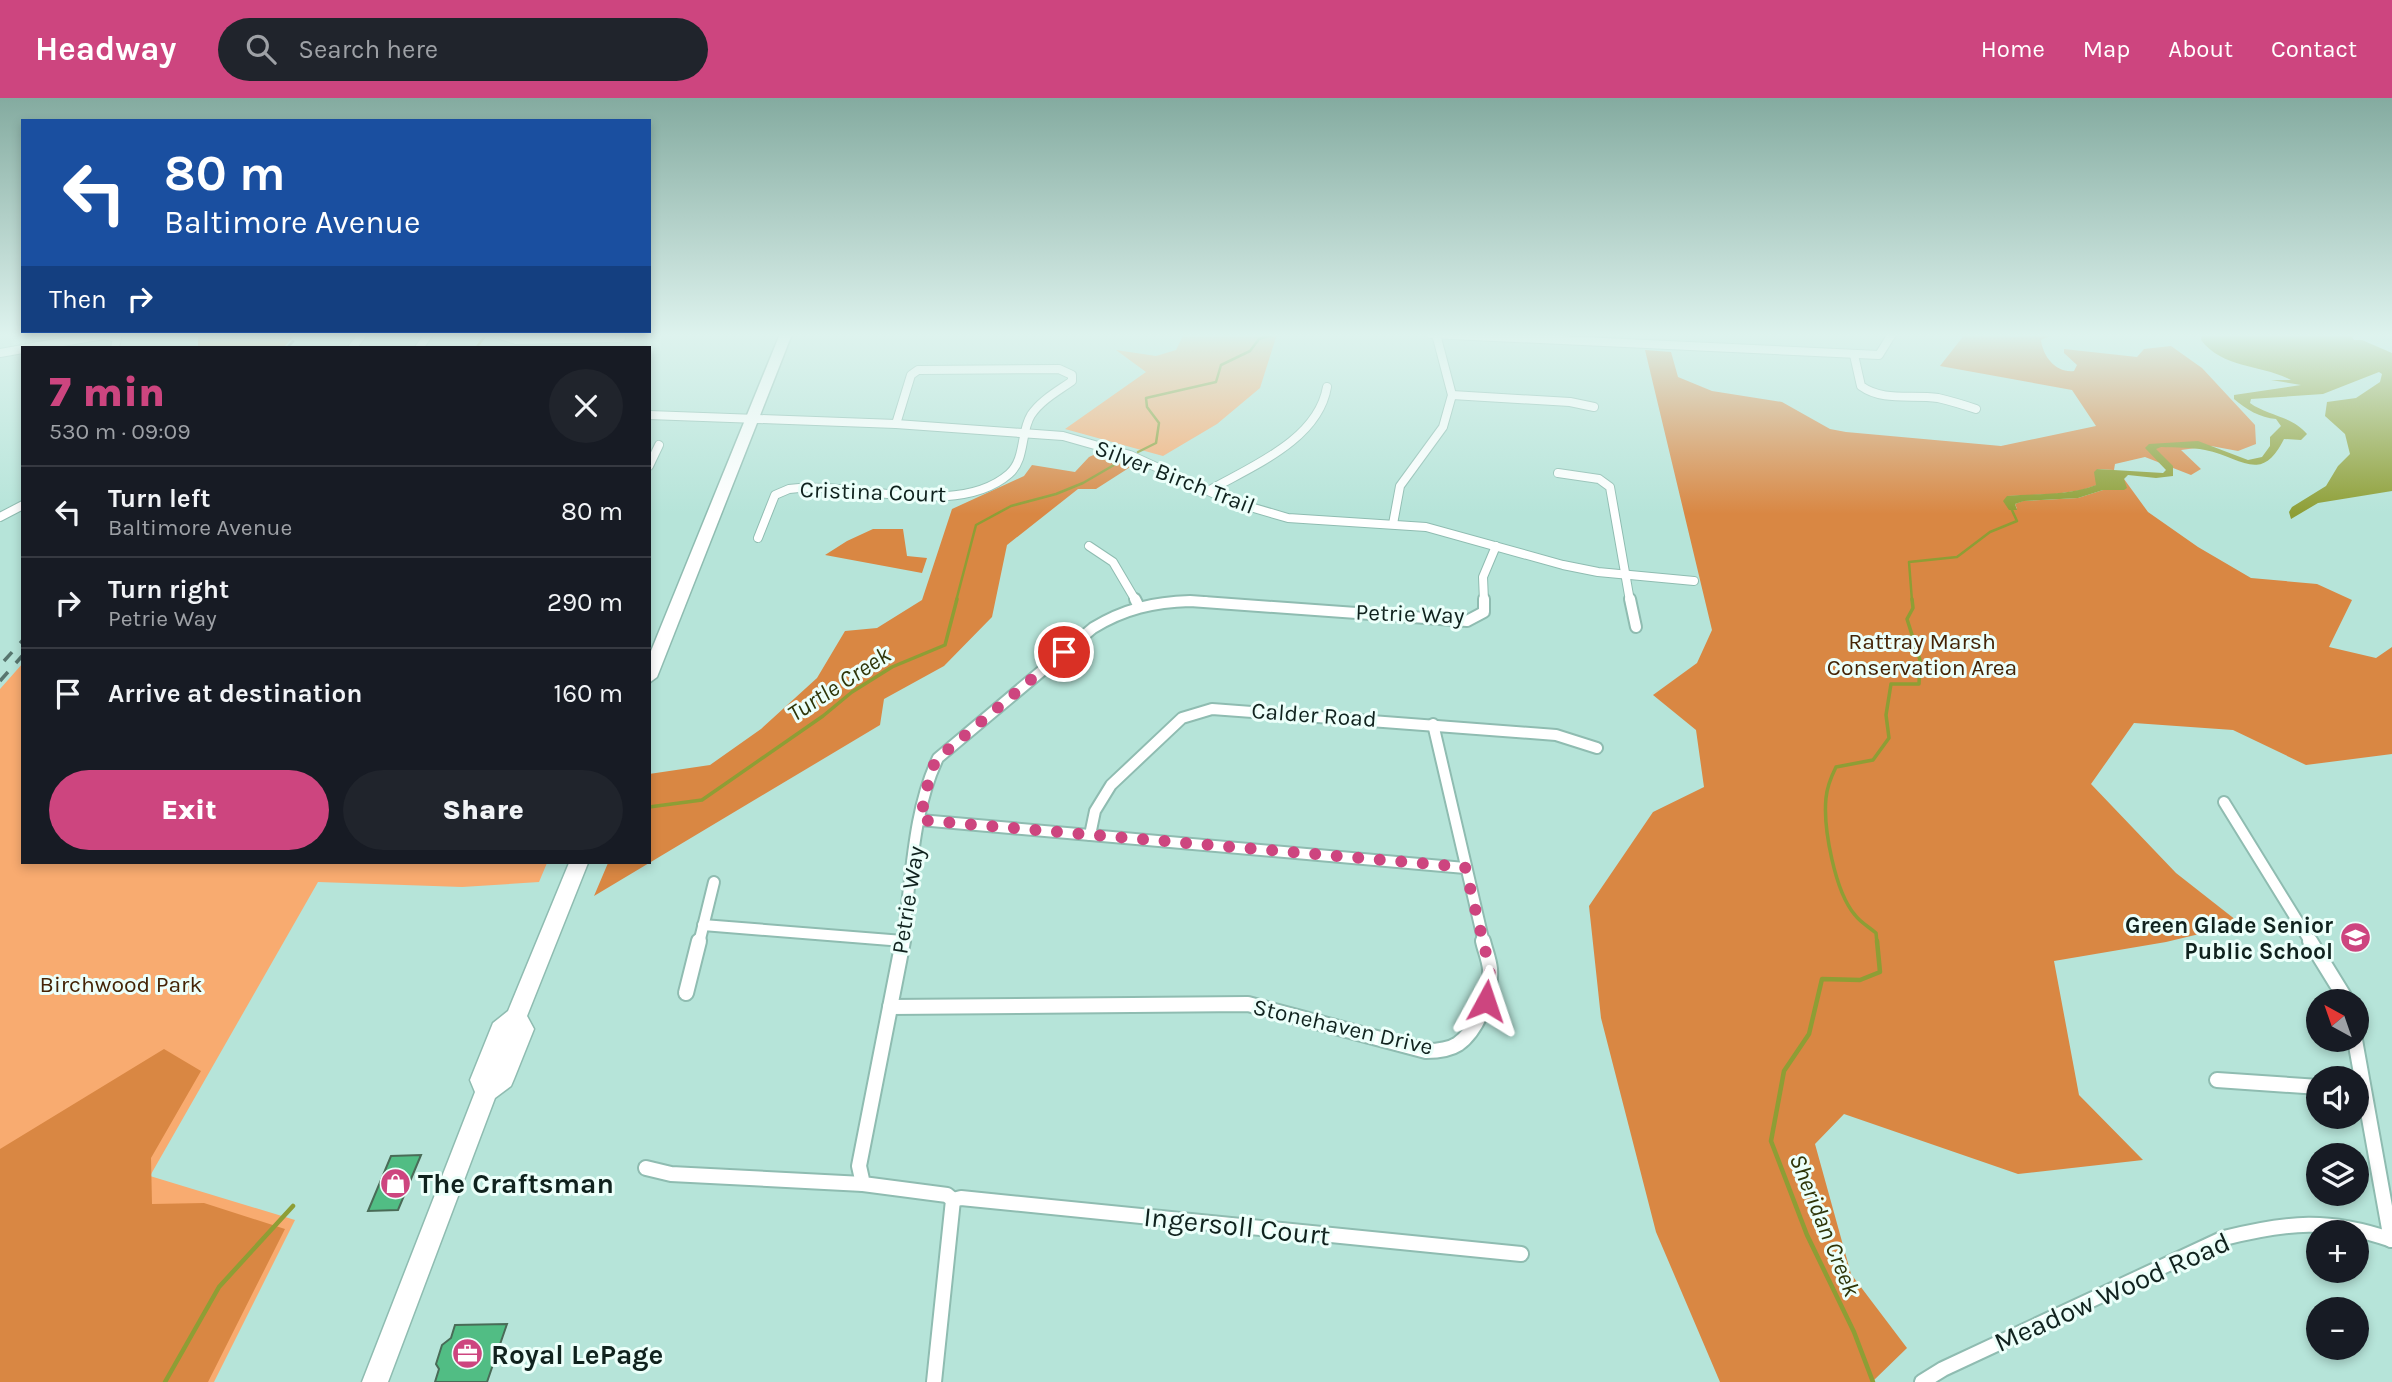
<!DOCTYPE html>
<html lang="en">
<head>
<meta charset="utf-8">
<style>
	:root { --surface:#171b24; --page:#20242c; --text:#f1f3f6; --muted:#9ea1a6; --line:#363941; --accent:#cd457f }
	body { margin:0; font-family:Karla,sans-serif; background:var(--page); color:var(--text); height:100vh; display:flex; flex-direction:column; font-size:26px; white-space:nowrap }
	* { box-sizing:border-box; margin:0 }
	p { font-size:23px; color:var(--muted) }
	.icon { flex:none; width:38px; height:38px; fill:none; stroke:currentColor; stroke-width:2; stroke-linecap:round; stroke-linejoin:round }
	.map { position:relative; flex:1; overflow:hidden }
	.sheet { position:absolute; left:21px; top:248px; width:630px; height:518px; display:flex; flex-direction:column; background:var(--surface); border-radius:0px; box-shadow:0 4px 10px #0003 }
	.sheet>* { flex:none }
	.banner { position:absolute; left:21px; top:21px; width:630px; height:214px; border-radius:0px; box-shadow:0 4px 10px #0003; background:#1a4fa0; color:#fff; overflow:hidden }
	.needle { width:46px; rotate:320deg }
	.controls { position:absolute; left:2306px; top:891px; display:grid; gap:14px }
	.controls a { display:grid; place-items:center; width:63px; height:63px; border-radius:50%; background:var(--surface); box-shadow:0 4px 10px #0003; font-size:35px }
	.pin { position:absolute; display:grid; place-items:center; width:60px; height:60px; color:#fff; margin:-30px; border:4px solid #fff; border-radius:50%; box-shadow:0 2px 7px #0007 }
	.me { position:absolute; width:77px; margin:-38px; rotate:5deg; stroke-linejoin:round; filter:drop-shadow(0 0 5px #0008) }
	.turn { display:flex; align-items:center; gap:24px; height:147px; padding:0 28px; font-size:32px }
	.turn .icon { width:91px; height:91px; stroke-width:2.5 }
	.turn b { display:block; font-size:49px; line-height:60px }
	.then { display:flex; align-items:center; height:66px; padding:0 28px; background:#0003; gap:14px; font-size:26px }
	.round { display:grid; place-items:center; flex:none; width:74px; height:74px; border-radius:37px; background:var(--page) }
	.summary { display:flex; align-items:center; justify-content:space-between; height:119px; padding:0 28px }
	h1 { font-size:42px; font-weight:800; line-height:52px; color:var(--accent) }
	.action { display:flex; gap:14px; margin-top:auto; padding:14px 28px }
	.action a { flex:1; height:80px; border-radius:42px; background:var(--accent); color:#fff; font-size:28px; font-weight:800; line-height:80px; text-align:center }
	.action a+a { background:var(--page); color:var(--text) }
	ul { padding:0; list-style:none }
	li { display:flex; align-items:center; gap:21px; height:91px; padding:0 28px; border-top:2px solid var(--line) }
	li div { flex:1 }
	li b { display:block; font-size:26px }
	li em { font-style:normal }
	header { display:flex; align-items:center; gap:42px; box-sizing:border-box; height:98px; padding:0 35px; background:var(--accent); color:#fff }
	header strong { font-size:33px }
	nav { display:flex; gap:38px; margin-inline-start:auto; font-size:24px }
	.search { width:490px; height:63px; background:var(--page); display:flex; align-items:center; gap:18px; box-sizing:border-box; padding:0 24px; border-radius:38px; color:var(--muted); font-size:26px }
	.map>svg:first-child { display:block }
	.green { fill:#f8ab70 }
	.forest { fill:#d98743 }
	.water { fill:#8e9e35 }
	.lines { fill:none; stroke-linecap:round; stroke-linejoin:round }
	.stream-far2 { stroke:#8e9e35; stroke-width:2.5 }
	.stream-far1 { stroke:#8e9e35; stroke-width:3.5 }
	.stream { stroke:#8e9e35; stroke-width:4.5 }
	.building { fill:#51bd84; stroke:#496b57; stroke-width:2 }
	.street-far2-casing { stroke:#8fbcb1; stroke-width:10 }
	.street-far1-casing { stroke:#8fbcb1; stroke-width:14 }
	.street-casing { stroke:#8fbcb1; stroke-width:18 }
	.primary-casing { stroke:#8fbcb1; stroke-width:3 }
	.street-far2 { stroke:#fff; stroke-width:8 }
	.street-far1 { stroke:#fff; stroke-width:10 }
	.street { stroke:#fff; stroke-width:14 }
	.primary { fill:#fff; fill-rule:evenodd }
	.rail-far1 { stroke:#58766f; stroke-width:2.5; stroke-dasharray:10 10; stroke-linecap:butt }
	.rail { stroke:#58766f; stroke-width:3.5; stroke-dasharray:12 12; stroke-linecap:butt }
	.route { stroke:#cd457f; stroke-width:12; stroke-dasharray:0 21.6 }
	.labels { text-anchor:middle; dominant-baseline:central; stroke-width:6; stroke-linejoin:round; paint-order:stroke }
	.street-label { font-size:23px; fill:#10221e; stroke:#ecfffa }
	.park-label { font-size:23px; fill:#442305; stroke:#ecfffa }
	.poi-label { font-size:23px; font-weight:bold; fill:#10221e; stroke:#ecfffa; text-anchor:end }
	.water-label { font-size:24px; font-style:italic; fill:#2e3508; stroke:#ecfffa }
	.near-poi-label { font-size:28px; font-weight:bold; fill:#10221e; stroke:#ecfffa; text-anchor:start }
	.near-street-label { font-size:28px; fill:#10221e; stroke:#ecfffa }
</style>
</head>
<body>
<header>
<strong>Headway</strong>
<div class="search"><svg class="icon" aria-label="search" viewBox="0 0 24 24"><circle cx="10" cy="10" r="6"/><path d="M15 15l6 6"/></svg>Search here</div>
<nav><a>Home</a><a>Map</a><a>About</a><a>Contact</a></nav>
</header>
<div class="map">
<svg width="2392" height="1284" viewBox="0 0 2392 1284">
	<rect width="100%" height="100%" fill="#b6e4d9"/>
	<g class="green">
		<path d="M1184,236H1277L1260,290L1217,326L1163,358L1065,331L1146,274L1116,252L1156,258L1176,252Z"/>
		<path d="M23,565V765H547L539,784L462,789L318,784L150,1078L295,1122L214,1284H0V591Z"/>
	</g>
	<g class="forest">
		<path d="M198,236H296L283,250H198Z"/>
		<path d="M1965,236H2008L2010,239L2054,236L2041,242C2043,259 2056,275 2074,273L2077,267L2064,255V251L2137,259L2144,251L2171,248L2202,270L2255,327L2256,346L2238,353L2211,348L2181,352L2201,371L2191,377L2145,359L2115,366L2114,372L2097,371V387L2082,392L2055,396L2007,398L2017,411L2015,406L2023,403L2078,400L2103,392H2124V381L2148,414L2198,449L2251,480L2317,486L2352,502L2329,549L2376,560L2392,549V656L2306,667L2233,632L2134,625L2091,686L2176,775L2241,826L2166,844L2054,863L2079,997L2143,1062L2018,1076L1844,1016L1815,1046L1851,1176L1907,1250L1872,1284H1720L1656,1134L1601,920L1589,808L1653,714L1704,689L1696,632L1653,597L1697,565L1712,532L1645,252L1671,254L1678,279L1712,293L1782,304L1830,331L1846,334L2001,348L2096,328L2072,292L1940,268Z"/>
		<path d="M1100,354L1135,366L1096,391H1078L1007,447L992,519L944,568L884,601L880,627L594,798L608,765H649V676L710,667L761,631L817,580L845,533L877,530L922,502L952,411L1024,378L1032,367L1075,374L1089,359Z"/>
		<path d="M873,431H903L907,458L927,460L922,475L825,457L847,443Z"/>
		<path d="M164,951L201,973L151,1060L152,1106L204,1105L285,1131L208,1284H0V1051Z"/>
	</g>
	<path class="water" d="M2202,236H2350L2354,242H2362L2392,255V393L2318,405L2291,421L2289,414L2292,409L2326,388L2338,368L2350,356L2345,336L2325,318L2327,304L2356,300L2380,284L2382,276L2379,274L2323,296L2251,301L2250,305C2268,318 2292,318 2307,336L2301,342L2284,341C2261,387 2242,359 2205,352C2191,349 2176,350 2161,349L2156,351L2173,368V378L2156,380L2128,377L2124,381L2127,390L2124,392H2103L2078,400L2024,403L2015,406L2017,412H2009L2003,403L2007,398C2037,395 2067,398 2096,387L2094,374L2097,371L2163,375L2166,372L2145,350L2149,346L2198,343L2248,362L2262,359L2270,348V339L2281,328L2276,321C2260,320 2246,311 2234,301V297L2301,287L2271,282H2291C2261,266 2223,271 2201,242Z"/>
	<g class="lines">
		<g class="stream-far2">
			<path d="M476,250L486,237"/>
			<path d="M1138,354L1156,345L1159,325L1147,309L1146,300L1216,284L1221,267L1250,253L1259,241L1275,236"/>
			<path d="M956,503L976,427L1011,408L1056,396L1083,385L1126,360"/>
			<path d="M1912,503L1909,464L1957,459L1990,434L2017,423L2011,410"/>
		</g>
		<g class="stream-far1">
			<path d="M649,709L702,702L823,618L852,594L892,569L945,547L957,501"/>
			<path d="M1877,845L1876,835C1869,829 1860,824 1855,817C1835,794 1823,730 1826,700C1827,689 1831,679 1836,669L1873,662L1889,640L1886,617L1891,586H1919L1920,562L1907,521L1913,510L1912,501"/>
		</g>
		<g class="stream">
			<path d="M165,1284L219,1189L293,1108"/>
			<path d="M1873,1284L1854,1234L1807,1137L1771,1043L1784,973L1809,936L1822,881L1860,882L1880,874L1877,843"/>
		</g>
	</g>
	<g class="building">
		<path d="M421,1057L398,1112L368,1113L391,1058Z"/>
		<path d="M507,1226L487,1284H435L439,1271L436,1266L442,1247L451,1240L455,1227Z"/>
	</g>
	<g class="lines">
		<defs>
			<g id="street-far2">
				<path d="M497,236L516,242L621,240"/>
				<path d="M1431,236L1879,257L1892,236"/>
				<path d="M27,250L104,237L117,240L115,250"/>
				<path d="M352,250L363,236"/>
				<path d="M419,250L429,236"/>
				<path d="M0,255L23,251"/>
				<path d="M1854,257L1861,288C1883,304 1912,296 1938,300C1951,303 1964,307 1976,311"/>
				<path d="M1452,297L1570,304L1594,309"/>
				<path d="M649,317L896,326L1063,338L1130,357L1230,403L1288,420L1426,429L1563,467L1598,474L1694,483"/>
				<path d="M649,368L659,347"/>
				<path d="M1558,375L1599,381L1610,389L1630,503"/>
				<path d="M1210,392C1252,368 1318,342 1327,289"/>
				<path d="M0,419L23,407"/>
				<path d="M1393,426L1400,388L1443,329L1452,297L1436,236"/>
				<path d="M758,440L775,397L789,391C852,382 956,422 1009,376C1026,361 1020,335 1031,317C1041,302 1058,293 1072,283V277L1059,271L918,272L911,277L896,326"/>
				<path d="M1089,448L1113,464L1136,503"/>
				<path d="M1176,503H1205"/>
				<path d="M1484,503L1483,479L1496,448"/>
			</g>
			<g id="street-far1">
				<path d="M1135,501L1138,507"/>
				<path d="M1630,501L1636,529"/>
				<path d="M1433,626L1484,845"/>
				<path d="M2224,704L2311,845"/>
				<path d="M920,722L1465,770"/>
				<path d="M1090,737L1095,713L1111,687L1182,620L1212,611L1556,637L1597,650"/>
				<path d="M703,827L903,843"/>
				<path d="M699,845L714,784"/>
				<path d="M902,845C912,784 911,717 938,660L1093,530C1124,511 1154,504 1190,503L1467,523L1484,514V501"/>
			</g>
			<g id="street">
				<path d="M903,843L859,1068L863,1086L947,1097L953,1102L934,1284"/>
				<path d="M2310,843L2347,903"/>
				<path d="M686,895L699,843"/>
				<path d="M890,909L1248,906L1426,953C1437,953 1449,952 1458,946C1478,932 1492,894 1490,871C1489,861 1485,852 1483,843"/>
				<path d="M2355,942L2391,1142"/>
				<path d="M2217,982L2319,989"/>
				<path d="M646,1070L671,1076L863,1086"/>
				<path d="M953,1102L961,1100L1521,1156"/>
				<path d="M1922,1284L1943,1271L2224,1140C2288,1124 2329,1120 2392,1142"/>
			</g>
			<g id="primary">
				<path d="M780,236H792L657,579L649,585V558Z"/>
				<path d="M569,765H588L527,918L534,931L514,981L511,988L495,1000L388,1284H362L475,994L470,982L493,925L508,913Z"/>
			</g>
		</defs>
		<use href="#street-far2" class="street-far2-casing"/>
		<use href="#street-far1" class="street-far1-casing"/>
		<use href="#street" class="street-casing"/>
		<use href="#primary" class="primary-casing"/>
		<use href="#street-far2" class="street-far2"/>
		<use href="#street-far1" class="street-far1"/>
		<use href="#street" class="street"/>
		<use href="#primary" class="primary"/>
		<path class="rail-far1" d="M287,250L300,236"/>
		<g class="rail">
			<path d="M4,563L23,542"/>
			<path d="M0,583L23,557"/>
		</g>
	</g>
	<linearGradient id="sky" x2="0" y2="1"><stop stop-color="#84aba0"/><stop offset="0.57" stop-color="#def3ee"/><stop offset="1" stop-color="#def3ee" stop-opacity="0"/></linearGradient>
	<rect width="2392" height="416" fill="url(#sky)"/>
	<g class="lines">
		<path class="route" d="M1064,554L938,660L931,672L920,722L1465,769L1490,872L1486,903"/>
	</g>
	<defs>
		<symbol id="school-disc" viewBox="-11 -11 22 22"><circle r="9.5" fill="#cd457f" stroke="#ecfffa"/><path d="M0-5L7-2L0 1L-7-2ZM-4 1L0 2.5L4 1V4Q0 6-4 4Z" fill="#fff"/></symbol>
		<symbol id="shop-disc" viewBox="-11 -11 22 22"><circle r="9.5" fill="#cd457f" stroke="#ecfffa"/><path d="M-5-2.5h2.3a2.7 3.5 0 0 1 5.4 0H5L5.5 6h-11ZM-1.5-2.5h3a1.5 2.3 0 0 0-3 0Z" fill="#fff"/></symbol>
		<symbol id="office-disc" viewBox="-11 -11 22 22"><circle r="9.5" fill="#cd457f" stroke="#ecfffa"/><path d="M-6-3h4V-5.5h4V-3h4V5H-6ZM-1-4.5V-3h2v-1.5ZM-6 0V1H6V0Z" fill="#fff"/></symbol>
	</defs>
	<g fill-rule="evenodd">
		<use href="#school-disc" x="2338" y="822" width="35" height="35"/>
		<use href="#shop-disc" x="378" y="1068" width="35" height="35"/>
		<use href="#office-disc" x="450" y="1238" width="35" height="35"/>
	</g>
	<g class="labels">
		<g class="street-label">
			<text transform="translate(1175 379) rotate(21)">Silver Birch Trail</text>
			<text transform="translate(873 394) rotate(2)">Cristina Court</text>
			<text transform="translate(1410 516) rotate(2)">Petrie Way</text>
			<text transform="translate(1314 617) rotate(4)">Calder Road</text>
			<text transform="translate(908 802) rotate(-81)">Petrie Way</text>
			<text transform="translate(1343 929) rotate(13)">Stonehaven Drive</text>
		</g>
		<g class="park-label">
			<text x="1922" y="543">Rattray Marsh<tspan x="1922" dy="26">Conservation Area</tspan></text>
			<text x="121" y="886">Birchwood Park</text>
		</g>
		<g class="poi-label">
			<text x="2333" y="827">Green Glade Senior<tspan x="2333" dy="26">Public School</tspan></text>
		</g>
		<g class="water-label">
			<text transform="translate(839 586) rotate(-33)">Turtle Creek</text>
			<text transform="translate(1825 1127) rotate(68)">Sheridan Creek</text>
		</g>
		<g class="near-poi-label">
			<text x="418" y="1085">The Craftsman</text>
			<text x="491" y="1256">Royal LePage</text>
		</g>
		<g class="near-street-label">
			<text transform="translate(1237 1128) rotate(6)">Ingersoll Court</text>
			<text transform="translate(2112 1194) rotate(-24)">Meadow Wood Road</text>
		</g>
	</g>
</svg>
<div class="controls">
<a><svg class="needle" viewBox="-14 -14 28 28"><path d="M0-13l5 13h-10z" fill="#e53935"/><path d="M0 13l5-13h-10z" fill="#9ea1a6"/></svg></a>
<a><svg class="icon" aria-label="sound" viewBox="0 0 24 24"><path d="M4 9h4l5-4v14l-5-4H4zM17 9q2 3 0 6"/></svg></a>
<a><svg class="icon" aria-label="layers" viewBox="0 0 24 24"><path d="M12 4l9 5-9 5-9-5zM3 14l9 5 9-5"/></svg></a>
<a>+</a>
<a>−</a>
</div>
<div class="pin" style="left:1064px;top:554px;background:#d93025"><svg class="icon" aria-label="arrive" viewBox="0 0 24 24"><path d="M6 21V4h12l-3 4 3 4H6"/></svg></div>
<svg class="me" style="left:1486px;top:903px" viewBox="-20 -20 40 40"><path d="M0-17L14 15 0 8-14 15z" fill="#cd457f" stroke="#fff" stroke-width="4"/></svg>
<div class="banner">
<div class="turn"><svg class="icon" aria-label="left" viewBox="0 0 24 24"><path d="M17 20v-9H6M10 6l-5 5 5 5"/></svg><div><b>80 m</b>Baltimore Avenue</div></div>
<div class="then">Then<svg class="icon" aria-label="right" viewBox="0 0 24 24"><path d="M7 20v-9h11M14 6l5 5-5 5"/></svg></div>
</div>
<section class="sheet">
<div class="summary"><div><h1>7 min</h1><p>530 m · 09:09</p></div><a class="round"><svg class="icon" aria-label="close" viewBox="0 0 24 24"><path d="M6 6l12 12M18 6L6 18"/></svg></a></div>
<ul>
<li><svg class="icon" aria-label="left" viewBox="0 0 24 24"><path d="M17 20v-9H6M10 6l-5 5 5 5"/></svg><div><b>Turn left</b><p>Baltimore Avenue</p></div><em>80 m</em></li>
<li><svg class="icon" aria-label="right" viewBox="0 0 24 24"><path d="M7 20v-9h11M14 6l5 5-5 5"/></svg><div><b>Turn right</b><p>Petrie Way</p></div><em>290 m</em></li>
<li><svg class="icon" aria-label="arrive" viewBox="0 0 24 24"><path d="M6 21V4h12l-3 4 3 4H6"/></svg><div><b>Arrive at destination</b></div><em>160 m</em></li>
</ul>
<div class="action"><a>Exit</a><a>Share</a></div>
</section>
</div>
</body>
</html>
